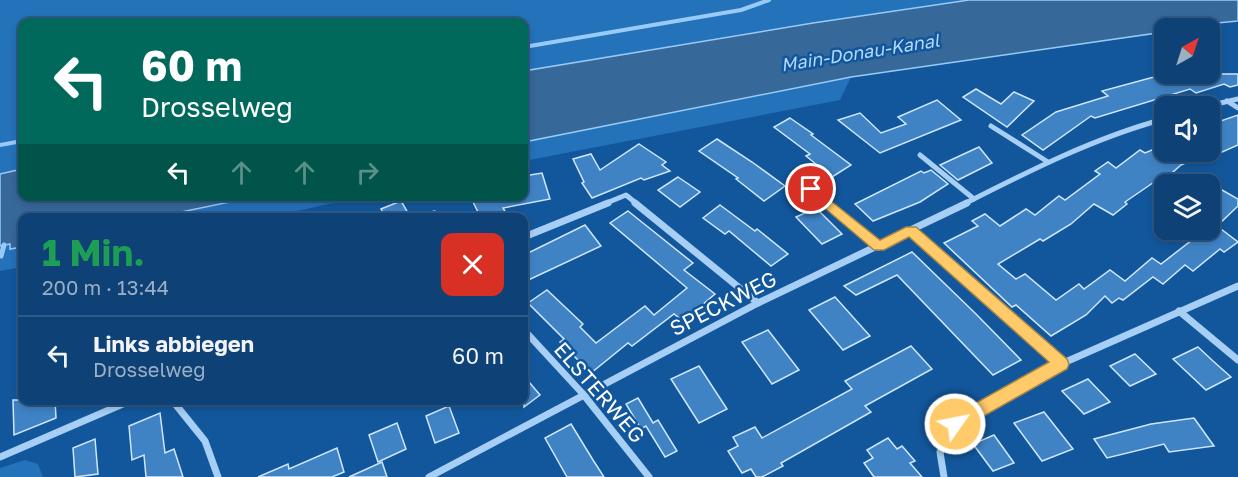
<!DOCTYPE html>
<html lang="de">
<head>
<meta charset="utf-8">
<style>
	:root { --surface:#0e4175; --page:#1c4c7d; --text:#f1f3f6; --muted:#9bafc5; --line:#2e5a87 }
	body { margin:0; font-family:"Golos Text",sans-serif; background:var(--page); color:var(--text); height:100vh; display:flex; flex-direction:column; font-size:22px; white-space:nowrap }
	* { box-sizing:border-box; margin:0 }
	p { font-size:20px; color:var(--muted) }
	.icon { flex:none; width:33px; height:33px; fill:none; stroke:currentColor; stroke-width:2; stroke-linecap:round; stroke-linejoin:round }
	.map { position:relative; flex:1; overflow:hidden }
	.details { position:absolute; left:18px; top:213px; width:510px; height:192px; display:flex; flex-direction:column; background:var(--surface); border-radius:12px; box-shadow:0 3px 9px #0003,0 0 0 2px var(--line) }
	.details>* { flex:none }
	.top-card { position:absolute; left:18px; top:18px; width:510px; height:183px; border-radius:12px; box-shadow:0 3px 9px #0003,0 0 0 2px var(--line); background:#00695c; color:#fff; overflow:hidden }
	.needle { width:39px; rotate:39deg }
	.controls { position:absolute; left:1154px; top:18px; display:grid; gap:12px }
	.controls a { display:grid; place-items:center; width:66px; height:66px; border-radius:12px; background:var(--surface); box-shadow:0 3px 9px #0003,0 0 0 2px var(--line); font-size:30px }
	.pin { position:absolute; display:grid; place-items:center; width:51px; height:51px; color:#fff; margin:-26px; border:3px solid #fff; border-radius:50%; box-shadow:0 2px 6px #0007 }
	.me { position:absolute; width:66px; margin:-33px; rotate:57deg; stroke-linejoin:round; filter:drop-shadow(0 0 4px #0008) }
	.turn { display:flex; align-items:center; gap:21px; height:126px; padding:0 24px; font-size:27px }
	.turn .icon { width:78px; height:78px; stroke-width:2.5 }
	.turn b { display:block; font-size:42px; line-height:51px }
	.lanes { display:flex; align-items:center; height:57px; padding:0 24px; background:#0003; justify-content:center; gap:30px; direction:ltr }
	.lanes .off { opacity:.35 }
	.round { display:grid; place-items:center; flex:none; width:63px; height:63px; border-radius:12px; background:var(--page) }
	.headline { display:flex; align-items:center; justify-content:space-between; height:102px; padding:0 24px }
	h1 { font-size:36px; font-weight:700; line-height:45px; color:#1e9e55 }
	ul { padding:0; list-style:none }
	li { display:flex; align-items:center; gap:18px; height:78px; padding:0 24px; border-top:2px solid var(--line) }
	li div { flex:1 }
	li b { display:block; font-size:22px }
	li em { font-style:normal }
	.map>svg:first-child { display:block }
	.green { fill:#2472ba }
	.water { fill:#37689a; stroke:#98caf7; stroke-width:1.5 }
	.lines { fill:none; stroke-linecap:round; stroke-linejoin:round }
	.stream-far1 { stroke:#98caf7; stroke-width:4 }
	.stream { stroke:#98caf7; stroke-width:5 }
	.building { fill:#3f83c5; stroke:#cfe7fe; stroke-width:1.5 }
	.minor-far1 { stroke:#a7cef4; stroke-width:5 }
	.minor { stroke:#a7cef4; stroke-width:7 }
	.route { fill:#ffcb6a; stroke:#a68445; stroke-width:1.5 }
	.labels { text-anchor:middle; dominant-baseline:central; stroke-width:5; stroke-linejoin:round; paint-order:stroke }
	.far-water-label { font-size:18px; font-style:italic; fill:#b3d8fb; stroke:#12579c }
	.street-label { font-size:21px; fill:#fff; stroke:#12579c }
</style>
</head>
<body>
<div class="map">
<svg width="1238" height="477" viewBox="0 0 1238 477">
	<rect width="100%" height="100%" fill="#12579c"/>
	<g class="green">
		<path d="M0,0H969L813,23L524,71V22H22V169L0,174Z"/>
		<path d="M851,77L840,100L524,161V142Z"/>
		<path d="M254,197H360L270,217L157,218Z"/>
		<path d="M10,244L11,249L22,247V267L0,271V246Z"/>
		<path d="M25,460L38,464L43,477H0V468Z"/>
	</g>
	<g class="water">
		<path d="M969,0H1238V21L1164,28V32L851,77L524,142V71L813,23Z"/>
		<path d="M22,169V196L254,197L157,217L22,218V247L10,249V244L0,246V174Z"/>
	</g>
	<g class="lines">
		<g class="stream-far1">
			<path d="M524,47L741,10L769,0"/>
			<path d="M0,145L22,141"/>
		</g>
		<path class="stream" d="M1,256L4,245"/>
	</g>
	<g class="building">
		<path d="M1165,74H1238V85L1230,87L1224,84L1196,93L1190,89L1095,118L1091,116L1043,150L1022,135L1056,112L1108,96L1102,91Z"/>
		<path d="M976,89L1001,104L1014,92L1034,101L1007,127L963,97Z"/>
		<path d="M937,100L961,120L880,153L838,120L860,113L881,133L906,124L898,117Z"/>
		<path d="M1238,115V145L1220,153L1215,150L1181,165L1164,180L1160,178L1125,202L1127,204L1113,215L1094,204L1071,224L1043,241L1040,239L998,264L1016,279L1025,274L1056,300L1079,284L1084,289L1110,270L1125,281L1152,258L1161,264L1205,230H1209V201L1222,190L1238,199V206L1217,226L1238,242L1224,252L1220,249L1193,271L1185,265L1163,284L1153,277L1123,300L1119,298L1112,303L1105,296L1086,315L1051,336L1016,305L1012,307L944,243L978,226L972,221L985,214L1000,226L1026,209L1035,215L1059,196L1065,200L1100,174L1095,171L1108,162L1116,168L1140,150L1145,153L1164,145V152H1209V125Z"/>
		<path d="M790,118L813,134L811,135L851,165L832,177L806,156L810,154L774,127Z"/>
		<path d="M717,139L752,162L785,186L764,201L736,179L738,178L699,151Z"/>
		<path d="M639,144L666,162L662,165L670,171L644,180L641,178L592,198L582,183L584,182L573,159L591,154L600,170Z"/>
		<path d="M979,147L992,163L958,180L940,165Z"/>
		<path d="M931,170L948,184L920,202L873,221L855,204L921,171L924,173Z"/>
		<path d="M542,173L550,199L503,208L509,218H481L470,196H524V176Z"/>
		<path d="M678,177L700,192L680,207L658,190Z"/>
		<path d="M401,201L411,218H386L381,209Z"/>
		<path d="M720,205L755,231L757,229L788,254L771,266L729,231L725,234L703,218Z"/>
		<path d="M816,208L842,234L822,244L796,217Z"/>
		<path d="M628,211L693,263L684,270L715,294L683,321L674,314L632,346L628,343L591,373L560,342L564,339L528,303L547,290L583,324L580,327L596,343L645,306L654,315L687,288L610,223Z"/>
		<path d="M585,225L601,246L524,282V255Z"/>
		<path d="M912,252L976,314L1021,360L993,375L897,275L856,295L844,286Z"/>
		<path d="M835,297L870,336L843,350L809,310Z"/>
		<path d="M768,330L799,370L772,384L742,342Z"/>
		<path d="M911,346L932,369L865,406L871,412L781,463L783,466L762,477H756L751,469L742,473L728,451L738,446L733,437L755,427L762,438L852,389L845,381Z"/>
		<path d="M1198,347L1213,361L1231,377L1206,390L1173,359Z"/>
		<path d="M1135,354L1156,374L1130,386L1110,366Z"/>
		<path d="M699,366L727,409L699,423L671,379Z"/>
		<path d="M524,376L540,395L524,407Z"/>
		<path d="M1088,379L1110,402L1084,414L1062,391Z"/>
		<path d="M638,398L653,423L658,420L677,451L665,457L646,426L641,429L626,404Z"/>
		<path d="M13,400H55L56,418L14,435Z"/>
		<path d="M449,406L459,433L435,443L426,416Z"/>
		<path d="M1044,412L1073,449L1042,461L1014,423Z"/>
		<path d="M160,413L165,453L174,449L183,477H146L144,455L132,460L129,426Z"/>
		<path d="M1194,418L1214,446L1169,452L1164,444L1107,458L1094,439L1151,424Z"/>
		<path d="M397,423L406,449L378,462L369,435Z"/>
		<path d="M571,424L593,460L604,477H567L545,438Z"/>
		<path d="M994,435L1014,463L993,471L973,444Z"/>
		<path d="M888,438L897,449L902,446L915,461L910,463L922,477H874L864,463L873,458L867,450Z"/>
		<path d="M95,439L98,474L75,477L73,448Z"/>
		<path d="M337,448L344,472L332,477H258L288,464L289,469Z"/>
		<path d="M382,462L387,477H349Z"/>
	</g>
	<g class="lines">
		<g class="minor-far1">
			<path d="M1227,101L1238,108"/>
			<path d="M1208,106L1238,99"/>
			<path d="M991,126L1048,162"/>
			<path d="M920,155L974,199"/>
			<path d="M811,189L829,204"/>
			<path d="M604,204L626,195L637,204"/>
			<path d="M964,204C1029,171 1094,138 1164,119"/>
		</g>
		<g class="minor">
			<path d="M635,203L758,303"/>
			<path d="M827,203L879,247"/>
			<path d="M434,214L436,218"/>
			<path d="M911,230L1061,364"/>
			<path d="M524,237L608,203"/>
			<path d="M1179,311L1238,360"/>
			<path d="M524,330L583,394L649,477"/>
			<path d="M172,400L205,441L218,477"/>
			<path d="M0,457L132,400"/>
			<path d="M429,477L758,303L967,203"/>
			<path d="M944,477L940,452L955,424L1061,364L1238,286"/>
		</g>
	</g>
	<path class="route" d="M811,185L880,240L906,227H916L1067,359L1069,364L1067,369L961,429L955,431L949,429L946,424L949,418L1049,362L909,237L884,250H874L807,193V186Z"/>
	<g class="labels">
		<g class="far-water-label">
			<text transform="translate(860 52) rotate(-9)">Main-Donau-Kanal</text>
		</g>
		<g class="street-label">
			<text transform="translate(723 303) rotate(-27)">SPECKWEG</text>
			<text transform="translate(600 392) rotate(49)">ELSTERWEG</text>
		</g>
	</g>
</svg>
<div class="controls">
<a><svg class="needle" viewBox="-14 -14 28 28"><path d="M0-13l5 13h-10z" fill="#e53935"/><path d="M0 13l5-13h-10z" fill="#9bafc5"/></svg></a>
<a><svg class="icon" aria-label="sound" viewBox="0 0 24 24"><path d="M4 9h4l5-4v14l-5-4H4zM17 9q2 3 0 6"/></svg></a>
<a><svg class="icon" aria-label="layers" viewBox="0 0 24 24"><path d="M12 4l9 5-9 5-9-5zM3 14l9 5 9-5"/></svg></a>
</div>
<div class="pin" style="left:811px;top:189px;background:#d93025"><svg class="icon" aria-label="arrive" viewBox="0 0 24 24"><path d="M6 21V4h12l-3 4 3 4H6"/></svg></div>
<svg class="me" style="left:955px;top:424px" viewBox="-20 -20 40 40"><circle r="17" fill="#ffcb6a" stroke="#fff" stroke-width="3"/><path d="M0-11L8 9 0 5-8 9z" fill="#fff"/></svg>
<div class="top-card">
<div class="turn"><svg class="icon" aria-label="left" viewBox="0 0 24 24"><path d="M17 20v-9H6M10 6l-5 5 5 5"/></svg><div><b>60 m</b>Drosselweg</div></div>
<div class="lanes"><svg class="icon" aria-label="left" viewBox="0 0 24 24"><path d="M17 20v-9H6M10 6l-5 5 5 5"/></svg><svg class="icon off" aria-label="ahead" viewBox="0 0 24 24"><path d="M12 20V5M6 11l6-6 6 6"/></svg><svg class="icon off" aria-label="ahead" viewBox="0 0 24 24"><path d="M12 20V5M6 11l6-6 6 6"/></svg><svg class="icon off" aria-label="right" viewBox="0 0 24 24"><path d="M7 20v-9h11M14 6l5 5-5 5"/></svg></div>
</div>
<section class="details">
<div class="headline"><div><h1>1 Min.</h1><p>200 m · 13:44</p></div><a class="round" style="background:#d93025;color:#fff"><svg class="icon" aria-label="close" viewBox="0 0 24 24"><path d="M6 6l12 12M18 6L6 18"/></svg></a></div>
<ul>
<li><svg class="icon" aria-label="left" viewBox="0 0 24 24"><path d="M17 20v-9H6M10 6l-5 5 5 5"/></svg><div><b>Links abbiegen</b><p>Drosselweg</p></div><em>60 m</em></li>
</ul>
</section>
</div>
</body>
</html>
